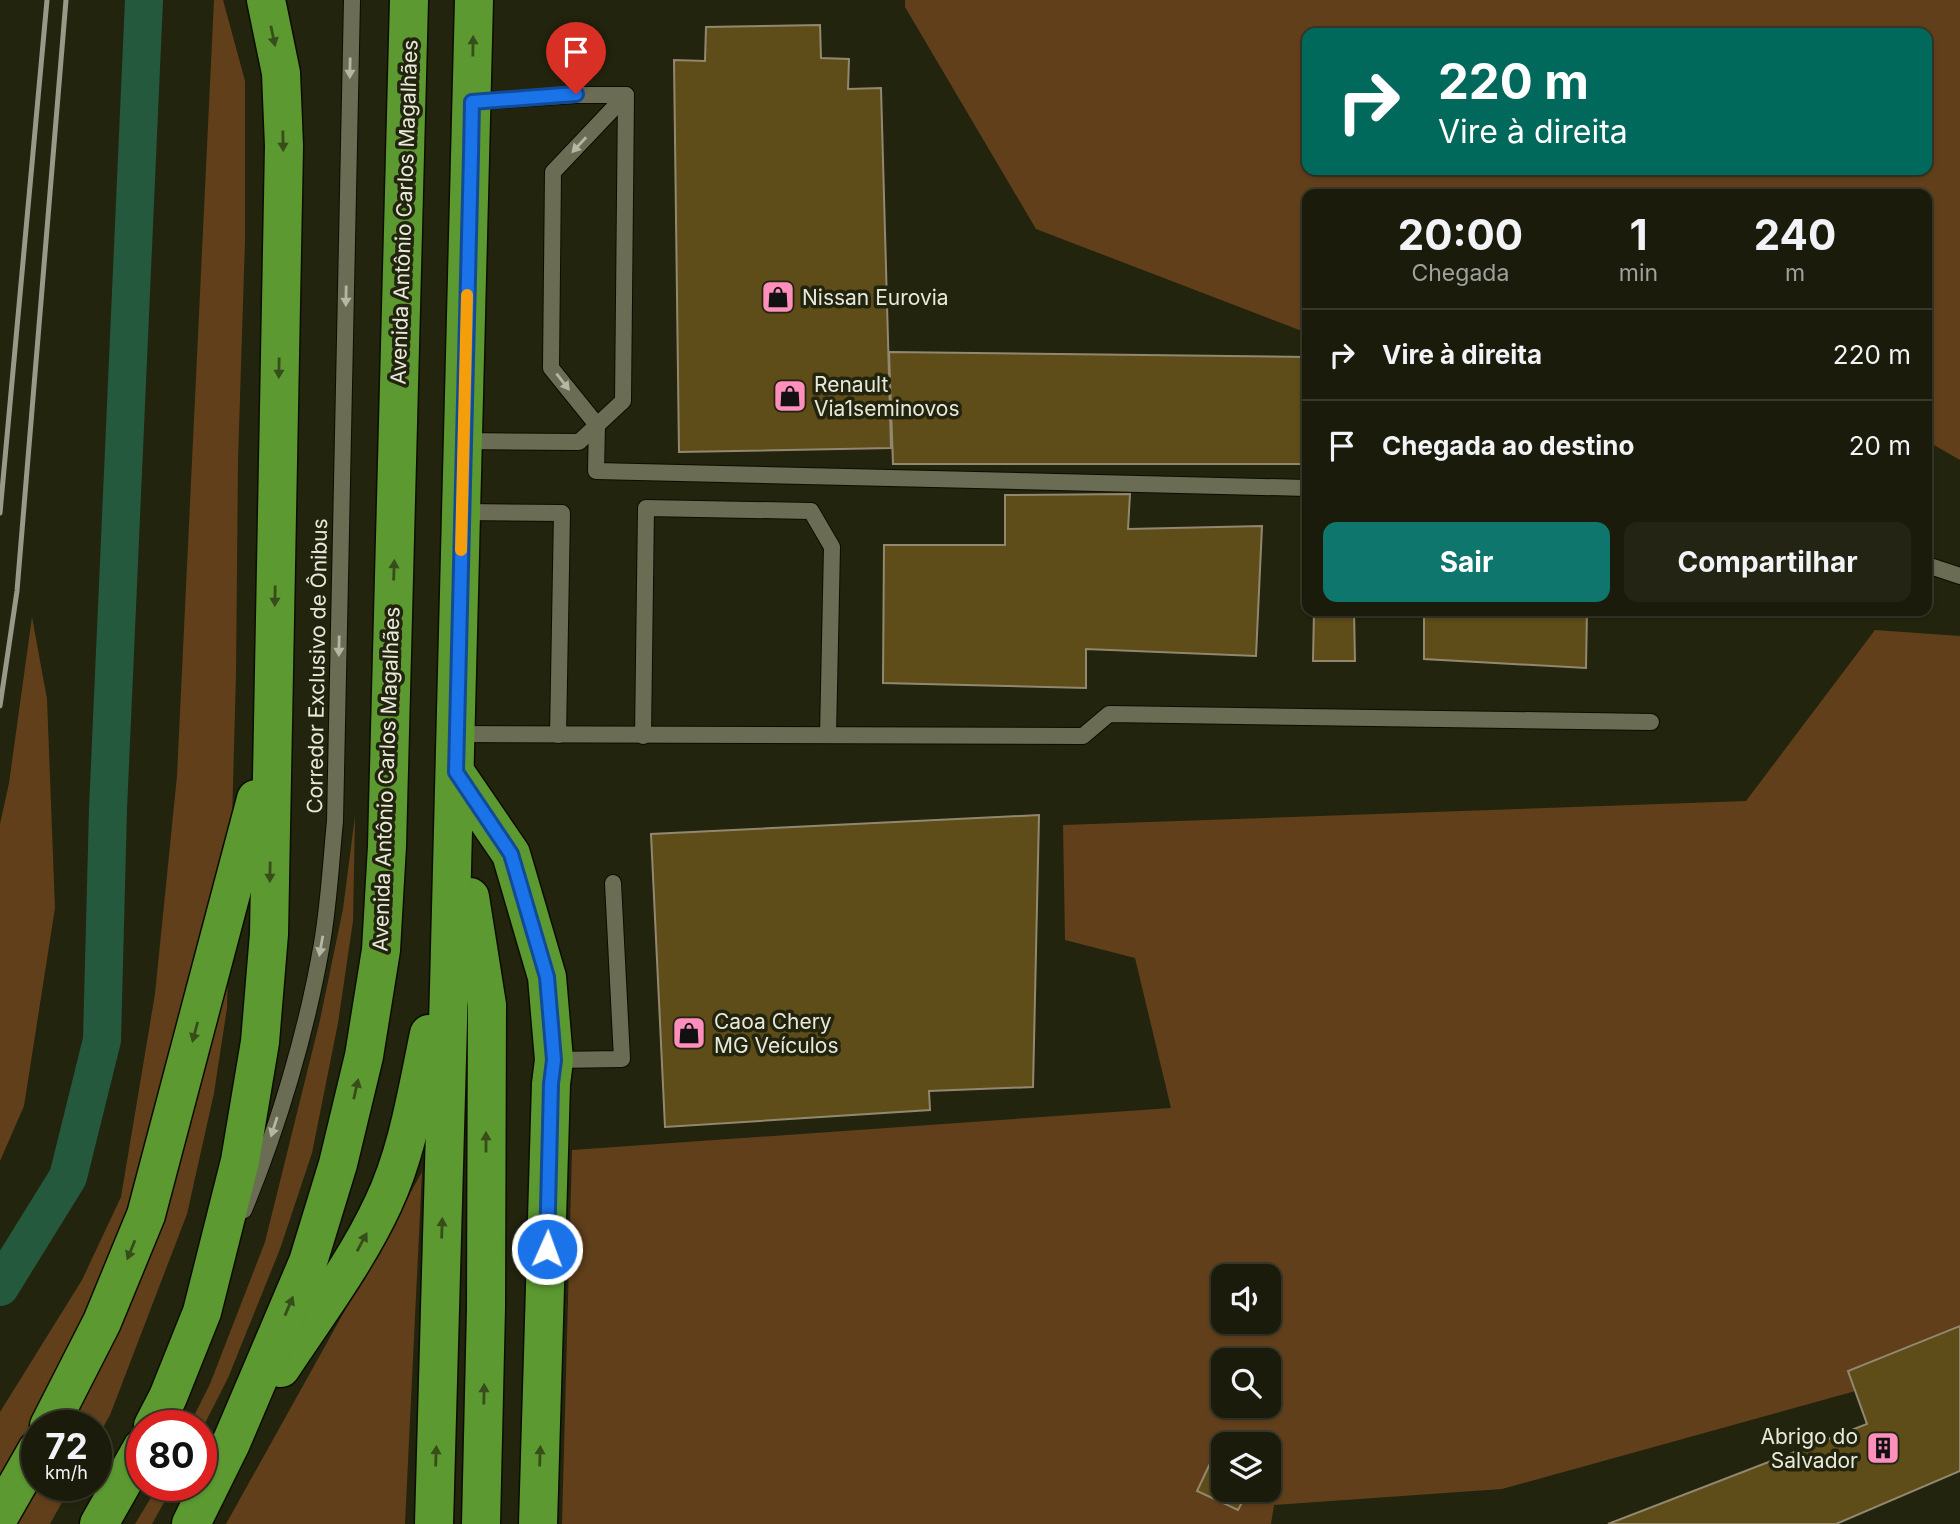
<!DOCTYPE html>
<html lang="pt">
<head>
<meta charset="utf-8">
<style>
	:root { --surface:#1a1b0a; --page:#232413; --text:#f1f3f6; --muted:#9fa19c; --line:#38392b; --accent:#0f766e }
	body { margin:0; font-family:Inter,sans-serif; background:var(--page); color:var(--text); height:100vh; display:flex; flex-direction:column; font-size:26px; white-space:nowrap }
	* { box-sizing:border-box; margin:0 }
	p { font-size:23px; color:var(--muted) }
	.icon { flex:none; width:38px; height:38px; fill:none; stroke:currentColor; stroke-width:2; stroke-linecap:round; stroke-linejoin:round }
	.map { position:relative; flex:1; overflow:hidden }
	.details { position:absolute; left:1302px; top:189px; width:630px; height:427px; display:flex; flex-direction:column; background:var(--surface); border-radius:14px; box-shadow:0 2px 5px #0004,0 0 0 2px var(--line) }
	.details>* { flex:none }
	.banner { position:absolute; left:1302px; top:28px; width:630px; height:147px; border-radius:14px; box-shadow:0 2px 5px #0004,0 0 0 2px var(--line); background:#00695c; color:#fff; overflow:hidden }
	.tools { position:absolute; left:1211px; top:1264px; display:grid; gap:14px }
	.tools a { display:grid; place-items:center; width:70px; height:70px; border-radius:14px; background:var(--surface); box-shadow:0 2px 5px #0004,0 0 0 2px var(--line); font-size:35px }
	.speed { position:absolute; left:21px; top:1410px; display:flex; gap:14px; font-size:35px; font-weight:700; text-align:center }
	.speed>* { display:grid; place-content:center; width:91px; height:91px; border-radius:50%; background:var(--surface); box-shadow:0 2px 5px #0004,0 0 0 2px var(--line); line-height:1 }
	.speed small { font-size:18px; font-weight:400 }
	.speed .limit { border:10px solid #d22; background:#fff; color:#111 }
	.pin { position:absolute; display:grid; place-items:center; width:60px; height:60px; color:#fff; margin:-72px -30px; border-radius:50% 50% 50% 0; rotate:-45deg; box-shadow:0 0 7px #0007 }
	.pin .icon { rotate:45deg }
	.me { position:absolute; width:77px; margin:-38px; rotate:2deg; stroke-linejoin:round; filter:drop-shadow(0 0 5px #0008) }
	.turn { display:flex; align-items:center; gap:24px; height:147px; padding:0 21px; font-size:32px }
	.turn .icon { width:91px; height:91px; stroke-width:2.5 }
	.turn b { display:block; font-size:49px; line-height:60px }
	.eta { display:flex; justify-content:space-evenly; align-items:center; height:119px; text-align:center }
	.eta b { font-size:42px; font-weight:700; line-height:49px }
	.primary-button { display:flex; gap:14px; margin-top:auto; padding:14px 21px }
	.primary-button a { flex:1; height:80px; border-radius:14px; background:var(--accent); color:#fff; font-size:28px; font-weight:700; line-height:80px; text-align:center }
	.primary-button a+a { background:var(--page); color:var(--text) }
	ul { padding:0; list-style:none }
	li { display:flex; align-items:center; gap:21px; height:91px; padding:0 21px; border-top:2px solid var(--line) }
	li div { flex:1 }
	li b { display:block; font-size:26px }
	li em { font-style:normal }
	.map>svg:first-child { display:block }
	.green { fill:#613f1b; fill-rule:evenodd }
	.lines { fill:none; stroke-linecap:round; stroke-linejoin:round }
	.canal { stroke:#24593e; stroke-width:38 }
	.building { fill:#5e4c19; stroke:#92886f; stroke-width:2 }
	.service-casing { stroke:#0c0d00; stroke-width:18 }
	.trunk-casing { stroke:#0c0d00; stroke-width:41 }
	.service { stroke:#6a6d54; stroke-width:16 }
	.trunk { stroke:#5c9930; stroke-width:38 }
	.rail { stroke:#989a89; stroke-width:5 }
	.oneway { fill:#374d1a }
	.oneway2 { fill:#b5b7a5 }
	.route-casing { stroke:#114b97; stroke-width:18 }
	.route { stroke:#1a73e8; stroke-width:12 }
	.slow { stroke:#f59e0b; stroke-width:12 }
	.labels { text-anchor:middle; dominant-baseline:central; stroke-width:7; stroke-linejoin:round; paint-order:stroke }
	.street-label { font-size:21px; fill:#e7e9db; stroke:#23240e }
	.poi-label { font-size:21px; fill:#e7e9db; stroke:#23240e; text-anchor:start }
</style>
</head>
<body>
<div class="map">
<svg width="1960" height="1524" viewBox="0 0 1960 1524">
	<rect width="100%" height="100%" fill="#23240e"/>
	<g class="green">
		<path d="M214,0H223L245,81V240L238,460L236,673L227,1008L214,1093L187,1214L110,1415L96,1440V1426H37V1486H71L50,1524H0V1412L82,1280L121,1197L155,994L177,776Z"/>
		<path d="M905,0H1960V460L1927,441V194H1307V333L1036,229L905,7ZM1307,33H1927V170H1307Z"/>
		<path d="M32,617L47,699L55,908L24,1106L0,1161V824L9,783Z"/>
		<path d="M1875,630L1960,636V1362L1502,1489L1274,1505L1271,1524H562L572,1150L1171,1108L1135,958L1065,940L1063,825L1746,801ZM1223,1276H1269V1321H1223ZM1223,1360H1269V1405H1223ZM1223,1444H1269V1489H1223Z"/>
		<path d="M355,816L353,921L338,1023L312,1153L280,1249L228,1378L201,1431V1426H189L210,1384L265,1242L320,1020L343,909Z"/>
		<path d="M422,1172L405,1524H226Z"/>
		<path d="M158,1486H173L152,1524H135Z"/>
	</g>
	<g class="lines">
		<path class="canal" d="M0,1287L68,1177L102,1040L108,809L144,0"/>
	</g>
	<g class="building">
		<path d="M820,25L821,58L849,59L848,89L881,88L891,448L679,452L674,60L705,61L706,27Z"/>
		<path d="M889,352L1307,357V464H893Z"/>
		<path d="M1130,494L1128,529L1262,526L1256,656L1086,649V688L883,683L884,545H1005V495Z"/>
		<path d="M1314,611H1354L1355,661H1313Z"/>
		<path d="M1424,611H1587L1586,668L1424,659Z"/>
		<path d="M1039,815L1033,1087L929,1091L930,1110L665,1127L651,834Z"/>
		<path d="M1960,1326V1471L1836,1524H1608L1867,1424L1848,1371Z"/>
		<path d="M1223,1436L1237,1444H1223V1489H1249L1238,1510L1197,1491Z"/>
	</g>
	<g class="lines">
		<defs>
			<g id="service">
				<path d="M626,95L553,172L551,368L597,425L596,471L1307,488"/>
				<path d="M464,441L579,442L623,401L626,95H576L472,102"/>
				<path d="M462,512L562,513L558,735"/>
				<path d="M1927,565L1960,576"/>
				<path d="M456,734L1083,736L1109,714L1651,722"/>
				<path d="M643,736L646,508L811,511L832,547L828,735"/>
				<path d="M554,1060L622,1059L613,883"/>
				<path d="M244,1210C278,1128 307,1031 322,943C329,903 331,861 335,821L352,0"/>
			</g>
			<g id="trunk">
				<path d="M455,772L511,854L547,977L554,1060L551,1084L538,1524"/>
				<path d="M470,897L487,1005L486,1308L481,1524"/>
				<path d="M281,1368C316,1315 356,1262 383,1204C408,1151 417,1091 429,1034"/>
				<path d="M49,1426L102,1322L146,1215L256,799"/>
				<path d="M153,1426L168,1397L202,1312L240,1161L260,1042L269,934L284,146L281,73L266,0"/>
				<path d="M0,1515L37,1450"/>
				<path d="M99,1524L142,1448"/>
				<path d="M191,1524L231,1443L308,1262L338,1164L364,1056L381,950L387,846L409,0"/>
				<path d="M434,1524C447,1016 465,508 474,0"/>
			</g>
		</defs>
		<use href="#service" class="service-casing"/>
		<use href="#trunk" class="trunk-casing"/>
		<use href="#service" class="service"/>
		<use href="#trunk" class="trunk"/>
		<g class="rail">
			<path d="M0,513L47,0"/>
			<path d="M0,706L17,591L66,0"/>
		</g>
	</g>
	<defs><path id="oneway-solid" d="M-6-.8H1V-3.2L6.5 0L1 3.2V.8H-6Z" transform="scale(1.75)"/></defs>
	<g class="oneway">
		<use href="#oneway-solid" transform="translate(273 36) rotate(78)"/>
		<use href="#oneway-solid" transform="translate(473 46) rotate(-89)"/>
		<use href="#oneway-solid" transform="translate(283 141) rotate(89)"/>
		<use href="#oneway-solid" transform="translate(279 368) rotate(91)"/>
		<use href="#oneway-solid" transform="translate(394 570) rotate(-88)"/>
		<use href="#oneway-solid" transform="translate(275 596) rotate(91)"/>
		<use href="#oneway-solid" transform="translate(270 872) rotate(91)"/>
		<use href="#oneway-solid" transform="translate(195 1032) rotate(105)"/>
		<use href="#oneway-solid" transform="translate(356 1089) rotate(-77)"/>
		<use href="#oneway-solid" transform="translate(486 1142) rotate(-90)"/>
		<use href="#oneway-solid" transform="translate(442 1228) rotate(-88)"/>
		<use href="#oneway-solid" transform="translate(362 1242) rotate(-62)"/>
		<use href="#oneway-solid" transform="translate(131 1250) rotate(112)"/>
		<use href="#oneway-solid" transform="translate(289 1306) rotate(-67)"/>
		<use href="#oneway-solid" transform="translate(484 1394) rotate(-89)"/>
		<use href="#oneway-solid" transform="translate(436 1456) rotate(-88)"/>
		<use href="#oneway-solid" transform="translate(540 1456) rotate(-88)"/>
	</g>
	<g class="oneway2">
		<use href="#oneway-solid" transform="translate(350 68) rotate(91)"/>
		<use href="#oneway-solid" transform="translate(579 145) rotate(133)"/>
		<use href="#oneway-solid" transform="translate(346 296) rotate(91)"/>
		<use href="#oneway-solid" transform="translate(563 382) rotate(52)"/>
		<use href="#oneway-solid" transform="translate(339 646) rotate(91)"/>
		<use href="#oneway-solid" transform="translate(321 946) rotate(100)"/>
		<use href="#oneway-solid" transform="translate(274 1127) rotate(108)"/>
	</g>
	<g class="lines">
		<defs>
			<path id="route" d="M547,1249L551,1084L554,1060L547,977L511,854L456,772L471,154L472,102L576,94"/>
		</defs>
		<use href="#route" class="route-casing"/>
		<use href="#route" class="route"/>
		<path class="slow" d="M461,550L467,295"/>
	</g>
	<defs>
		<symbol id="shop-square" viewBox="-11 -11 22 22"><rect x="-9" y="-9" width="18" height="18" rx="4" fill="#fe8ebb" stroke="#23240e"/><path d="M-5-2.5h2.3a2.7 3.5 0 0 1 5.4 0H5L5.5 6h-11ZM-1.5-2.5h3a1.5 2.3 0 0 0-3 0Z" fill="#111"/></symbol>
		<symbol id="building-square" viewBox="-11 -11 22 22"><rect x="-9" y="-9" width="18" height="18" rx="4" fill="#fe8ebb" stroke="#23240e"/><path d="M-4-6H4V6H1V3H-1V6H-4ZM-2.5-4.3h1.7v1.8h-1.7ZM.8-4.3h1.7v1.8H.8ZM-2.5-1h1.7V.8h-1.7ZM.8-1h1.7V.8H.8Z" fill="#111"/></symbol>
	</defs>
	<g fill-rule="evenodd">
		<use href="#shop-square" x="759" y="278" width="38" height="38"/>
		<use href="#shop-square" x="771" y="377" width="38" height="38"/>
		<use href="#shop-square" x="670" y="1014" width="38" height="38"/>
		<use href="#building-square" x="1864" y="1429" width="38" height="38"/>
	</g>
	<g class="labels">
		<g class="street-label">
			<text transform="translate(404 212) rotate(-88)">Avenida Antônio Carlos Magalhães</text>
			<text transform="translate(317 666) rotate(-89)">Corredor Exclusivo de Ônibus</text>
			<text transform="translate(386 779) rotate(-88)">Avenida Antônio Carlos Magalhães</text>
		</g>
		<g class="poi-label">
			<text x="802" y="297">Nissan Eurovia</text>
			<text x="814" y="384">Renault<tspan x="814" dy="24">Via1seminovos</tspan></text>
			<text x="714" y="1021">Caoa Chery<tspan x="714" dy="24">MG Veículos</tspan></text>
			<text x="1858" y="1436" text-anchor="end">Abrigo do<tspan x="1858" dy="24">Salvador</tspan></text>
		</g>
	</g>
</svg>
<div class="tools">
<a><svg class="icon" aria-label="sound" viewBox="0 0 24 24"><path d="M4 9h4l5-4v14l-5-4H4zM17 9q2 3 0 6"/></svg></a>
<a><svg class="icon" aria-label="search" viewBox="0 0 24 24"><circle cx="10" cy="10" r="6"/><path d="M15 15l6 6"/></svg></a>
<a><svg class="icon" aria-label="layers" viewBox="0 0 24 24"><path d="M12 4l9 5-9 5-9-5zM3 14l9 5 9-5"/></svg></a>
</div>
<div class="speed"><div>72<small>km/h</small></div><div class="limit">80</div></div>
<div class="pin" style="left:576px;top:94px;background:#d93025"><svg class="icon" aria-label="arrive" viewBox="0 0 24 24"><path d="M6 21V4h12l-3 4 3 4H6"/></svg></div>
<svg class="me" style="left:547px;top:1249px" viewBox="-20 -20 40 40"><circle r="17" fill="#1a73e8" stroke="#fff" stroke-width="3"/><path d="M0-11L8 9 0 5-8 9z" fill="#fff"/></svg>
<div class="banner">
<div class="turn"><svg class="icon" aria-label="right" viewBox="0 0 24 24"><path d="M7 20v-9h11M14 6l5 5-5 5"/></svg><div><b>220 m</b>Vire à direita</div></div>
</div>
<section class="details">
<div class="eta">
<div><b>20:00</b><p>Chegada</p></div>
<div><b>1</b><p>min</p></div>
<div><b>240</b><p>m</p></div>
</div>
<ul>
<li><svg class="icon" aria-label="right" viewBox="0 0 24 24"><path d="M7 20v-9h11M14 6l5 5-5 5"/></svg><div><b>Vire à direita</b></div><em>220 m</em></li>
<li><svg class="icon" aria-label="arrive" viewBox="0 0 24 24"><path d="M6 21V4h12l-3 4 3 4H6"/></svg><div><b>Chegada ao destino</b></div><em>20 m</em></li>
</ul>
<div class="primary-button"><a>Sair</a><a>Compartilhar</a></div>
</section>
</div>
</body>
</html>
